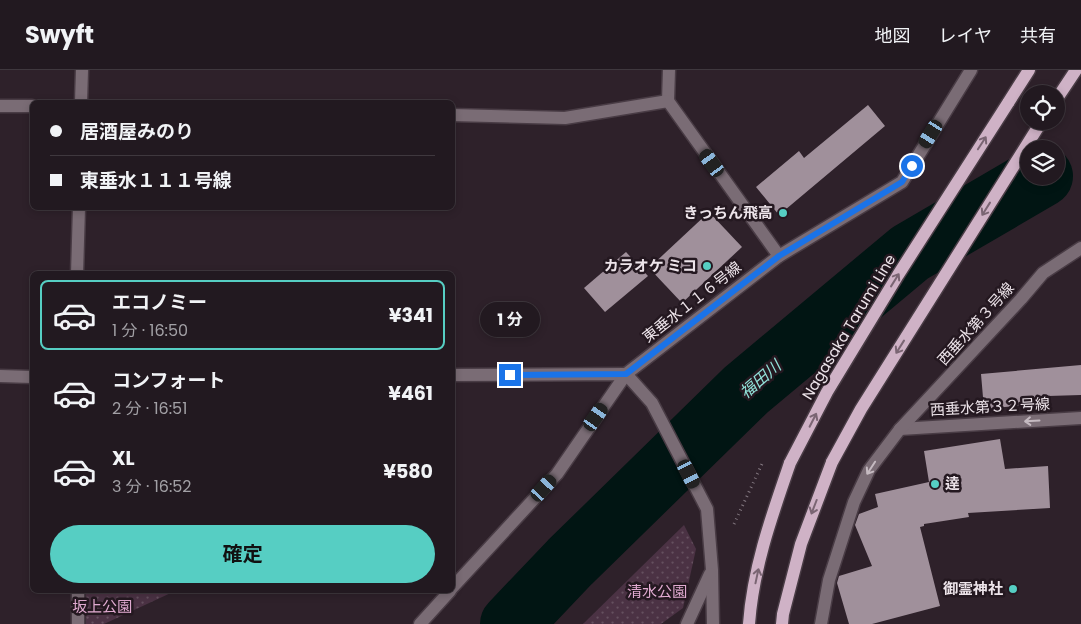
<!DOCTYPE html>
<html lang="ja">
<head>
<meta charset="utf-8">
<style>
  body { margin:0; font-family:Poppins,"Noto Sans JP",sans-serif; background:#2e262d; color:#f1f3f6; height:100vh; display:flex; flex-direction:column; font-size:19px; white-space:nowrap }
  * { box-sizing:border-box; margin:0 }
  p { font-size:16px; color:#a2a0a5 }
  .icon { flex:none; width:28px; height:28px; fill:none; stroke:currentColor; stroke-width:2; stroke-linecap:round; stroke-linejoin:round }
  .map { position:relative; flex:1; overflow:hidden }
  .details { position:absolute; left:30px; top:201px; width:425px; height:322px; display:flex; flex-direction:column; background:#221920; border-radius:8px; box-shadow:0 2px 8px #0003,0 0 0 1px #3f383e }
  .details>* { flex:none }
  .guide { position:absolute; left:30px; top:30px; width:425px; height:110px; border-radius:8px; box-shadow:0 2px 8px #0003,0 0 0 1px #3f383e; display:grid; align-content:center; height:110px; padding:0 20px; background:#221920 }
  .fabs { position:absolute; left:1020px; top:15px; display:grid; gap:10px }
  .fabs a { display:grid; place-items:center; width:45px; height:45px; border-radius:50%; background:#221920; box-shadow:0 2px 8px #0003,0 0 0 1px #3f383e; font-size:25px }
  .end { position:absolute; width:22px; height:22px; margin:-11px; border:6px solid #1a73e8; background:#fff; box-shadow:0 0 0 2px #fff }
  .from { border-radius:50% }
  .bubble { position:absolute; height:35px; border-radius:18px; background:#221920; box-shadow:0 2px 8px #0003,0 0 0 1px #3f383e; font-size:16px; font-weight:700; line-height:35px; text-align:center }
  .car { position:absolute; width:15px; height:30px; margin:-15px -8px; border-radius:6px; box-shadow:0 0 4px 1px #0007; background:linear-gradient(#222 24%,#8ab4d8 0 40%,#222 0 76%,#8ab4d8 0 86%,#222 0) }
  .guide b { display:flex; align-items:center; gap:18px; height:48px; font-size:19px }
  .guide b+b { border-top:1px solid #3f383e }
  .guide i { width:12px; height:12px; background:#f1f3f6 }
  ul { padding:9px 0 0; list-style:none }
  li { display:flex; align-items:center; gap:15px; height:70px; margin:0 10px 8px; padding:0 10px; border:2px solid transparent; border-radius:8px }
  li div { flex:1 }
  li b { display:block; font-size:19px }
  li em { font-style:normal; font-weight:700 }
  li.active { border-color:#56cec3 }
  li>.icon { width:45px; height:45px; stroke-width:1.5 }
  .action { display:flex; gap:10px; margin-top:auto; padding:10px 20px }
  .action a { flex:1; height:58px; border-radius:30px; background:#56cec3; color:#111; font-size:20px; font-weight:700; line-height:58px; text-align:center }
  header { display:flex; align-items:center; gap:30px; box-sizing:border-box; height:70px; padding:0 25px; background:#221920; border-bottom:1px solid #3f383e }
  header strong { font-size:24px }
  nav { display:flex; gap:28px; margin-inline-start:auto; font-size:18px }
  .map>svg:first-child { display:block }
</style>
</head>
<body>
<header>
<strong>Swyft</strong>
<nav><a>地図</a><a>レイヤ</a><a>共有</a></nav>
</header>
<div class="map">
<svg width="1081" height="554" viewBox="0 0 1081 554">
  <defs>
    <pattern id="park-dots" width="8" height="8" patternUnits="userSpaceOnUse" patternTransform="scale(1.25)"><rect width="8" height="8" fill="#4b3244"/><path d="M2 2h.1M6 6h.1" fill="none" stroke="#65505f" stroke-width="1.8" stroke-linecap="round"/></pattern>
  </defs>
  <rect width="100%" height="100%" fill="#2e212a"/>
  <g fill="url(#park-dots)">
    <polygon points="684,455 696,479 683,538 661,554 583,554"/>
    <polygon points="86,521 175,521 104,554 86,554"/>
  </g>
  <g fill="none" stroke-linecap="round" stroke-linejoin="round">
    <polyline stroke="#011513" stroke-width="62" points="511,554 570,492 746,320 910,183 1042,106"/>
  </g>
  <g fill="#a0909b">
    <polygon points="868,35 885,56 779,145 756,117 799,81 804,88"/>
    <polygon points="709,142 742,177 682,233 649,198"/>
    <polygon points="626,182 648,206 605,242 584,218"/>
    <polygon points="1081,295 1081,325 1048,326 1049,333 984,339 981,304"/>
    <polygon points="1000,369 1005,399 1048,396 1050,438 968,443 969,447 924,454 924,456 920,457 940,536 872,554 849,554 837,513 839,506 872,496 855,455 859,444 878,437 875,424 929,412 924,381"/>
  </g>
  <g fill="none" stroke-linecap="round" stroke-linejoin="round">
    <defs>
      <g id="minor">
        <polyline points="668,31 669,0"/>
        <polyline points="81,32 82,0"/>
        <polyline points="0,36 32,36"/>
        <polyline points="452,45 565,48 668,31 779,186"/>
        <polyline points="77,204 79,138"/>
        <polyline points="452,305 626,304 652,333 707,439 712,500 713,554"/>
        <polyline points="0,306 32,307"/>
        <polyline points="900,359 1081,348"/>
        <polyline points="452,518 557,404 626,304 779,186 902,112 971,0"/>
        <polyline points="78,521 78,554"/>
        <polyline points="420,554 450,521"/>
        <polyline points="687,554 710,504"/>
        <polyline points="821,554 829,510 854,432 869,400 900,359 1021,229 1043,203 1081,178"/>
      </g>
      <g id="major">
        <polyline points="1056,30 1076,0"/>
        <polyline points="1008,33 1029,0"/>
        <path d="M749,554C753,498 772,445 790,393"/>
        <polyline points="782,554 783,544 801,474 832,392"/>
      </g>
    </defs>
    <use href="#minor" stroke="#493c45" stroke-width="15"/>
    <use href="#major" stroke="#493c45" stroke-width="15"/>
    <polyline stroke="#837880" stroke-width="3" stroke-dasharray="1 4" stroke-linecap="butt" points="734,454 762,394"/>
    <use href="#minor" stroke="#7a6c75" stroke-width="12"/>
    <use href="#major" stroke="#cfb2c6" stroke-width="12"/>
    <defs>
      <g id="major-bridge">
        <polyline points="832,392 861,339 1040,54"/>
        <polyline points="790,393 827,322 898,205 1008,33"/>
      </g>
    </defs>
    <use href="#major-bridge" stroke="#493c45" stroke-width="15" stroke-linecap="butt"/>
    <use href="#major-bridge" stroke="#cfb2c6" stroke-width="12"/>
  </g>
  <defs><path id="oneway-shaft" d="M-6 0H5M1.5-3L5.5 0L1.5 3" fill="none" stroke-width="1.6" stroke-linecap="round" stroke-linejoin="round" transform="scale(1.25)"/></defs>
  <g stroke="#7a6573">
    <use href="#oneway-shaft" transform="translate(982 73) rotate(-57)"/>
    <use href="#oneway-shaft" transform="translate(986 139) rotate(122)"/>
    <use href="#oneway-shaft" transform="translate(895 210) rotate(-58)"/>
    <use href="#oneway-shaft" transform="translate(900 277) rotate(122)"/>
    <use href="#oneway-shaft" transform="translate(813 350) rotate(-63)"/>
    <use href="#oneway-shaft" transform="translate(814 437) rotate(111)"/>
    <use href="#oneway-shaft" transform="translate(757 506) rotate(-78)"/>
  </g>
  <g stroke="#c5bac1">
    <use href="#oneway-shaft" transform="translate(1032 351) rotate(177)"/>
    <use href="#oneway-shaft" transform="translate(871 398) rotate(123)"/>
  </g>
  <g fill="none" stroke-linecap="round" stroke-linejoin="round">
    <polyline stroke="#1a73e8" stroke-width="6" points="510,305 626,304 779,186 902,112 912,96"/>
  </g>
  <g fill="#56cec3" stroke="#241820" stroke-width="2">
    <circle cx="783" cy="143" r="5"/>
    <circle cx="707" cy="196" r="5"/>
    <circle cx="935" cy="414" r="5"/>
    <circle cx="1013" cy="519" r="5"/>
  </g>
  <g text-anchor="middle" stroke-width="5" stroke-linejoin="round" paint-order="stroke">
    <g font-size="15" font-weight="bold" fill="#ede4ea" stroke="#241820" text-anchor="end">
      <text x="773" y="148">きっちん飛高</text>
      <text x="697" y="201">カラオケ ミコ</text>
      <text x="945" y="419" text-anchor="start">逹</text>
      <text x="1003" y="524">御霊神社</text>
    </g>
    <g font-size="15" fill="#ede4ea" stroke="#241820">
      <text transform="translate(692 232) rotate(-38)" y="5">東垂水１１６号線</text>
      <text transform="translate(976 254) rotate(-48)" y="5">西垂水第３号線</text>
      <text transform="translate(849 257) rotate(-59)" y="5">Nagasaka Tarumi Line</text>
      <text transform="translate(990 337) rotate(-3)" y="5">西垂水第３２号線</text>
    </g>
    <g font-size="15" fill="#e0aad0" stroke="#241820">
      <text x="657" y="527">清水公園</text>
      <text x="102" y="542">坂上公園</text>
    </g>
    <g font-size="16" font-style="italic" fill="#92e3da" stroke="#241820">
      <text transform="translate(760 309) rotate(-41)" y="6">福田川</text>
    </g>
  </g>
</svg>
<div class="fabs">
<a><svg class="icon" aria-label="locate" viewBox="0 0 24 24"><circle cx="12" cy="12" r="6"/><path d="M12 2v4M12 18v4M2 12h4M18 12h4"/></svg></a>
<a><svg class="icon" aria-label="layers" viewBox="0 0 24 24"><path d="M12 4l9 5-9 5-9-5zM3 14l9 5 9-5"/></svg></a>
</div>
<i class="end from" style="left:912px;top:96px"></i>
<i class="end" style="left:510px;top:305px"></i>
<div class="bubble" style="left:480px;top:232px;width:60px">1 分</div>
<i class="car" style="left:931px;top:64px;rotate:212deg"></i>
<i class="car" style="left:712px;top:93px;rotate:324deg"></i>
<i class="car" style="left:596px;top:347px;rotate:35deg"></i>
<i class="car" style="left:689px;top:404px;rotate:153deg"></i>
<i class="car" style="left:544px;top:418px;rotate:42deg"></i>
<div class="guide">
<b><i class="from"></i>居酒屋みのり</b>
<b><i></i>東垂水１１１号線</b>
</div>
<section class="details">
<ul>
<li class="active"><svg class="icon" aria-label="car" viewBox="0 0 24 24"><path d="M5 17H2v-5l4-1 3-4h7l3 4 3 1v5h-3M9 17h6M6 11h13"/><circle cx="7" cy="17" r="2"/><circle cx="17" cy="17" r="2"/></svg><div><b>エコノミー</b><p>1 分 · 16:50</p></div><em>¥341</em></li>
<li><svg class="icon" aria-label="car" viewBox="0 0 24 24"><path d="M5 17H2v-5l4-1 3-4h7l3 4 3 1v5h-3M9 17h6M6 11h13"/><circle cx="7" cy="17" r="2"/><circle cx="17" cy="17" r="2"/></svg><div><b>コンフォート</b><p>2 分 · 16:51</p></div><em>¥461</em></li>
<li><svg class="icon" aria-label="car" viewBox="0 0 24 24"><path d="M5 17H2v-5l4-1 3-4h7l3 4 3 1v5h-3M9 17h6M6 11h13"/><circle cx="7" cy="17" r="2"/><circle cx="17" cy="17" r="2"/></svg><div><b>XL</b><p>3 分 · 16:52</p></div><em>¥580</em></li>
</ul>
<div class="action"><a>確定</a></div>
</section>
</div>
</body>
</html>
